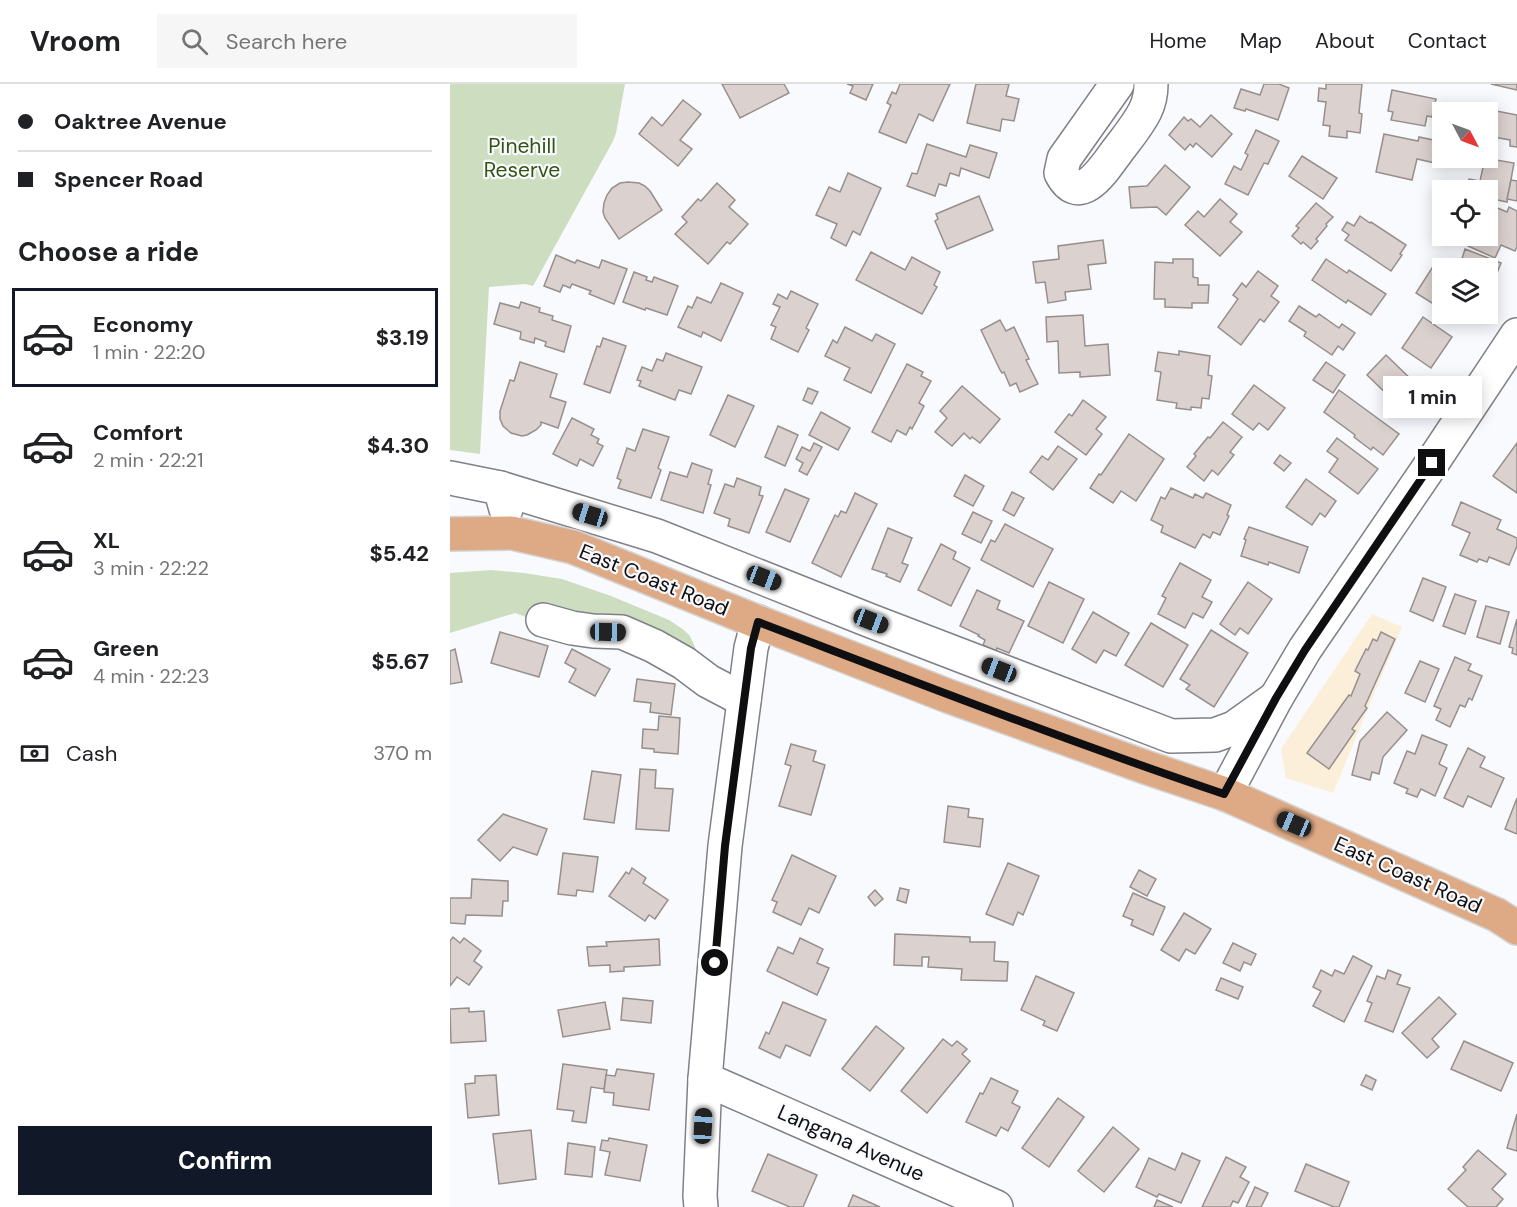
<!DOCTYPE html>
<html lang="en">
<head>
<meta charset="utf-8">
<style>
  body { margin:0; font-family:"DM Sans",sans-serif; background:#f6f6f6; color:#202124; height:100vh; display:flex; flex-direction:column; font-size:22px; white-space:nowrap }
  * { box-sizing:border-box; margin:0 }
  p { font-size:20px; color:#757577 }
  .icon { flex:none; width:33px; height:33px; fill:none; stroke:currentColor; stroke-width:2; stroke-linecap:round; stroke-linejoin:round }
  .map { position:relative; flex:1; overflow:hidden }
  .drawer { display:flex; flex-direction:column; background:#fff; width:450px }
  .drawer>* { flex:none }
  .hud { display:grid; align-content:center; height:132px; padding:0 18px; background:#fff }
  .needle { width:39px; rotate:131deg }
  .tools { position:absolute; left:982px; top:18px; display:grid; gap:12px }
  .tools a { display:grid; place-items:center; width:66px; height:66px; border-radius:0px; background:#fff; box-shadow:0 3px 15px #0003; font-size:30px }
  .end { position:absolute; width:27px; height:27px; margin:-14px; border:8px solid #0f0f12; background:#fff; box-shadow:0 0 0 3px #fff }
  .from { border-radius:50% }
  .bubble { position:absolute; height:42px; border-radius:0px; background:#fff; box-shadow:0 3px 15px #0003; font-size:20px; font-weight:700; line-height:42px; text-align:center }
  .car { position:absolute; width:18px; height:36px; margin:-18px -9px; border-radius:8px; box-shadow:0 0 4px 2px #0007; background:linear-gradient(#222 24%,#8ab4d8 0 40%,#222 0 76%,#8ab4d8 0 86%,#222 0) }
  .hud b { display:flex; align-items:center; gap:21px; height:57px; font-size:22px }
  .hud b+b { border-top:2px solid #e0e0e0 }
  .hud i { width:15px; height:15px; background:#202124 }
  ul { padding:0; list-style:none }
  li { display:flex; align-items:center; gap:18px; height:99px; margin:0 12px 9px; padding:0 6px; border:3px solid transparent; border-radius:0px }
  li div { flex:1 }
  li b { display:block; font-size:22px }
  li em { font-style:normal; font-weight:700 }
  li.selected { border-color:#111827 }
  li>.icon { width:54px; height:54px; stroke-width:1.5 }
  h2 { padding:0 18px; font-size:27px; line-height:72px }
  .pay { display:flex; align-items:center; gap:15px; height:66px; padding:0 18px; font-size:22px }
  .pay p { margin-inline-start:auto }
  .action { display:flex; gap:12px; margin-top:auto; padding:12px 18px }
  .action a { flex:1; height:69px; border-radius:0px; background:#111827; color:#fff; font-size:24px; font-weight:700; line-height:69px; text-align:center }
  header { display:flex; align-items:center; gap:36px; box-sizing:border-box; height:84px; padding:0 30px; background:#fff; border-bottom:2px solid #e0e0e0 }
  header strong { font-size:28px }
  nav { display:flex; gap:33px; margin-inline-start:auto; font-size:21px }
  .search { width:420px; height:54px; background:#f6f6f6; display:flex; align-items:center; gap:15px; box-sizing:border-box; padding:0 21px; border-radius:0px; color:#757577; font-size:22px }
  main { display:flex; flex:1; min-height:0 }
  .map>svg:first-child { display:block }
</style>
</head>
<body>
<header>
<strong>Vroom</strong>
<div class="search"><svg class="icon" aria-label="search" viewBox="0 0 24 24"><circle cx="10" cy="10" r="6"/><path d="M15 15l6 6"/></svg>Search here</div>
<nav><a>Home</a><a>Map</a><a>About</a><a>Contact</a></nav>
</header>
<main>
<section class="drawer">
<div class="hud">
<b><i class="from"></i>Oaktree Avenue</b>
<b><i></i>Spencer Road</b>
</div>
<h2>Choose a ride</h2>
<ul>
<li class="selected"><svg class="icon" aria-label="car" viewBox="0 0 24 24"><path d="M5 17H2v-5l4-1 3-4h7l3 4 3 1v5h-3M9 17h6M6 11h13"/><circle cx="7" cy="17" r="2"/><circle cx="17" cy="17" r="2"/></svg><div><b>Economy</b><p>1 min · 22:20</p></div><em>$3.19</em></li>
<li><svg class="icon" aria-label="car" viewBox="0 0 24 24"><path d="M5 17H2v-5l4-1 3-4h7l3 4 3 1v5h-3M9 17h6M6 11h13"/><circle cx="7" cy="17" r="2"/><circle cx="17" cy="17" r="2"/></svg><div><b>Comfort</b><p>2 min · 22:21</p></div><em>$4.30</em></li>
<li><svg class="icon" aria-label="car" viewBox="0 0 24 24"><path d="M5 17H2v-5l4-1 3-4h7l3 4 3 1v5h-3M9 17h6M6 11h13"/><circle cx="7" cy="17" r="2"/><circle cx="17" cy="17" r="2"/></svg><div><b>XL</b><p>3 min · 22:22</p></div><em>$5.42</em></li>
<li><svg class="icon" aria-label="car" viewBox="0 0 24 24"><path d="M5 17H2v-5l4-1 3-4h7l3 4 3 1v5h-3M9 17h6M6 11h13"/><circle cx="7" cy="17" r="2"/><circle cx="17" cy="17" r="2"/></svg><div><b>Green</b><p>4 min · 22:23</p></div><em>$5.67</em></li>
</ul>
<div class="pay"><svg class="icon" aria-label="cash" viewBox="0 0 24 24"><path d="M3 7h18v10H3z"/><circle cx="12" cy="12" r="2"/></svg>Cash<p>370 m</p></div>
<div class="action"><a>Confirm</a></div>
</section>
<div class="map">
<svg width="1067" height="1123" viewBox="0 0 1067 1123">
  <rect width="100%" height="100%" fill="#f9fafe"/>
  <polygon fill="#fbefda" points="922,530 952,543 883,709 836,694 831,665"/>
  <g fill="#ccdebf">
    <polygon points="0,0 175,0 166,49 163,57 83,202 75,200 39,203 30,370 0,366"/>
    <polygon points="41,486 74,489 112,495 161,512 219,536 234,546 240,552 250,574 87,537 65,529 0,549 0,489"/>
  </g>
  <g fill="#dbd2cf" stroke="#978f8c" stroke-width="1.5">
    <polygon points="272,0 334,0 339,9 290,34"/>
    <polygon points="397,0 423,0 416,16 400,9 403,2"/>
    <polygon points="450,0 500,0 483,37 469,30 456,59 429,48 441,21 437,19 442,8 446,10"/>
    <polygon points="526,0 559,0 556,12 569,15 564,37 552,35 550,47 517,39"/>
    <polygon points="814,0 829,0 839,4 828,36 796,25 795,27 784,24 791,5 810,11"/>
    <polygon points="876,0 912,0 909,29 912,30 910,49 897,47 897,54 879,52 880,42 873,41 876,18 868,17 869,4 876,5"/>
    <polygon points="1041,0 1067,0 1067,6"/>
    <polygon points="942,6 986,15 982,33 977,32 975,42 941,36 943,28 938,27"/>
    <polygon points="233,16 251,30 230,56 242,65 228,82 189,50 202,33 212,42"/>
    <polygon points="1026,23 1067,31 1067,63 1060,62 1060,56 1038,52 1038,28 1025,28"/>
    <polygon points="761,31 782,50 762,73 746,59 743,63 740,60 735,66 719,51 734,33 738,37 741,35 750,43"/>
    <polygon points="806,46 829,57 818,80 814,79 798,111 775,100 784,82 791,86 798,71 795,69"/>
    <polygon points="934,50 968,57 969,53 993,58 990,80 967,75 962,96 926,88"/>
    <polygon points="477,60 516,73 520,61 547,69 539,94 511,84 509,92 500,89 496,102 489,100 485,112 457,102 462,89 467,90"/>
    <polygon points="852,72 887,94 873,115 839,92"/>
    <polygon points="1035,74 1064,79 1057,118 1038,114 1038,106 1017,105 1019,95 1030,97"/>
    <polygon points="715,81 740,103 716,131 707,123 681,124 679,103 697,102"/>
    <polygon points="398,89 431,104 410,151 403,147 396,162 381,154 387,140 366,131 379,103 390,108"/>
    <polygon points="1061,96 1067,97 1067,117 1057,115"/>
    <polygon points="178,98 189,99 195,102 200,107 212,126 169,155 155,134 153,128 154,119 157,111 162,104 170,99"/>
    <polygon points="267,99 285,116 279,123 298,140 280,160 277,158 258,180 225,150 237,138 232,133 248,115 251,117"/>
    <polygon points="529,112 543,146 497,165 485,137 488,135 486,130"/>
    <polygon points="770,115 787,130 780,138 792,148 770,172 735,141 748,127 754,133"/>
    <polygon points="866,119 883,133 876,140 877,142 866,155 868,157 861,165 853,158 851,160 842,152 849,144 846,142"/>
    <polygon points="1038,120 1057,128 1059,123 1067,127 1067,163 1065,167 1051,161 1045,174 1018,162 1022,152 1038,152"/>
    <polygon points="910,132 920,139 921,138 956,161 950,170 952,171 941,187 895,156 899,151 892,146 897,138 904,142"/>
    <polygon points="653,156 656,179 638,181 641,205 615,208 616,216 598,219 595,198 586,199 583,178 609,175 608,162"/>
    <polygon points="1015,165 1051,179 1045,194 1038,191 1038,184 1020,184 1017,183 1018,180 1011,178"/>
    <polygon points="421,168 455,186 462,173 490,188 484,201 487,203 472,230 406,196"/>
    <polygon points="106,171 125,179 127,176 149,184 152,176 177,185 164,220 139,210 141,207 122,200 120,204 113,201 110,208 94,202"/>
    <polygon points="723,175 743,175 743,193 748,194 748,201 759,201 758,219 742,219 742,224 715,223 715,215 704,215 705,178 723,179"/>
    <polygon points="876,175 897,189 899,186 936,210 921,231 898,216 896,219 862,196"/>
    <polygon points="982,184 993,191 993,226 966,209"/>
    <polygon points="808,187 828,202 821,212 829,218 814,238 810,235 791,261 768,243 788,215 783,211 792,199 796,203"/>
    <polygon points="184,188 197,193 196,196 202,198 204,193 228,202 217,231 196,224 195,226 173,218"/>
    <polygon points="271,199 293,209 271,257 253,248 251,253 228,243 238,222 242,224 247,213 261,219"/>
    <polygon points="341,207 368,220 356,244 359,246 348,268 321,255 326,243 321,241 330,223 323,220 328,210 337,215"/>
    <polygon points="71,218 90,224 89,228 103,232 102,236 121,242 114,268 95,262 96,258 85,254 84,259 70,255 71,248 44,240 50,219 69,224"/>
    <polygon points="849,222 866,233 869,230 889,244 892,240 905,249 893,266 888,262 882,271 854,252 856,248 839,237"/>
    <polygon points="633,231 635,262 658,260 660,291 630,293 630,288 609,289 608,257 597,258 596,233"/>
    <polygon points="973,233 1002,253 981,284 952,264"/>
    <polygon points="550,236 556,247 564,243 579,275 576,276 588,300 570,308 566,299 560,302 554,288 552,289 550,286 531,246"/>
    <polygon points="395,243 422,257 426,250 445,260 421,309 394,296 400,284 375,272 383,256 387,259"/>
    <polygon points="153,254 176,262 160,309 134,300 147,262 150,263"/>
    <polygon points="729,267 760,272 758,291 762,292 759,315 752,314 751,324 741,323 741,326 726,324 727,319 707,316 711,288 705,287 708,268 729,271"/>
    <polygon points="216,269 252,283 241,310 229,306 225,316 189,302 191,297 187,296 192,283 202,287 207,275 213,277"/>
    <polygon points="936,271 968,302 949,322 917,291"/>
    <polygon points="70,278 107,290 100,313 116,318 108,344 91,338 91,341 86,346 77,351 72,352 61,349 53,342 50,335 50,327 60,296 64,297"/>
    <polygon points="876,278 895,291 883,309 863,296"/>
    <polygon points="457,280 473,288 471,292 481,297 469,319 474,322 462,345 460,343 456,351 447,346 441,358 422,348"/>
    <polygon points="804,301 835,324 818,346 809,339 803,346 782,330"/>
    <polygon points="512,302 550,335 530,359 522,353 520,355 514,349 502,362 485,348 497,334 490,327"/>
    <polygon points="358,304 368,308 362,320 353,316"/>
    <polygon points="889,306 949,350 933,371 923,363 921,366 904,353 905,351 874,328"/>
    <polygon points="278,311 304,322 285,363 260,351"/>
    <polygon points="633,316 656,333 646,345 652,350 636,371 605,348 619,330 622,332"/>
    <polygon points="371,328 400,344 388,366 359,351"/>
    <polygon points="122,334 144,345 141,351 149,355 147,359 153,362 143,382 130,375 127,382 103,370"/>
    <polygon points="773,338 792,353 780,368 784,371 768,391 762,386 754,397 737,383 746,372 744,370 758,353 760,354"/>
    <polygon points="328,342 348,351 335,382 315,373"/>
    <polygon points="193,345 219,353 208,384 211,386 201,414 168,404 171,396 167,394 177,364 185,367"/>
    <polygon points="679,350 714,375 686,417 671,407 663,419 640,404 649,390 651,391"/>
    <polygon points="887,354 928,385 908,410 879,388 888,375 877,367"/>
    <polygon points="364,359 372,363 357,391 349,387 353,379 346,375 352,363 360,367"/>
    <polygon points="1067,359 1067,409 1043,392"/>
    <polygon points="608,362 627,375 603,406 580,388 592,372 598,376"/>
    <polygon points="830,371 841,379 834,387 824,379"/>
    <polygon points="242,379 262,386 258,400 261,401 253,429 211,416 220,388 237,393"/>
    <polygon points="515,391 534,402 523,422 504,412"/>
    <polygon points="287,394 311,403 309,411 313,412 299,449 278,442 280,435 264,429 275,400 284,403"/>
    <polygon points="856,395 886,417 875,433 870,429 862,441 836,423"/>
    <polygon points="721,404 743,414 745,410 753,414 756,409 781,421 777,431 779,432 770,451 763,448 760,454 753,450 745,464 711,448 713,442 701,436 711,413 715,415"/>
    <polygon points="335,405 359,415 340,458 316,448"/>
    <polygon points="562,408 574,414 564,432 553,426"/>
    <polygon points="405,409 427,420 391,493 362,479 385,431 388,433 391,427 396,429"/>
    <polygon points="1011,418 1051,436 1047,445 1067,454 1067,462 1059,481 1039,473 1037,478 1029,475 1027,478 1010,471 1020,449 1002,441"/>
    <polygon points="523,428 542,437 531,459 512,450"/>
    <polygon points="555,440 603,465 583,503 531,476 541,456 545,458"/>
    <polygon points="799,443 858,463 849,489 819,478 818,481 791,472 796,456 794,455"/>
    <polygon points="438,444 462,454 452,479 458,481 450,498 436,492 437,490 422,485"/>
    <polygon points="491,460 506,468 503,475 520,484 501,522 468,506"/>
    <polygon points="730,479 761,496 752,513 762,518 753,534 743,529 735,544 708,530 716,514 712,512"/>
    <polygon points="973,494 996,503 983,537 960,527"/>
    <polygon points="599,498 634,515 613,559 578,542"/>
    <polygon points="798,498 822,515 798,550 790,544 785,551 770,540"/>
    <polygon points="527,506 550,517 547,525 574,537 559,569 547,564 546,567 533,561 535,556 528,552 529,551 510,542"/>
    <polygon points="1005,510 1026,517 1015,550 993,542"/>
    <polygon points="1036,522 1059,528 1050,560 1027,553"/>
    <polygon points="643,528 679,549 666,572 654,566 646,579 622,565"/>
    <polygon points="1067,535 1067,571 1062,569 1063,564 1059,563"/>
    <polygon points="701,539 738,561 713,603 675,581"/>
    <polygon points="761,546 798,569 764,623 736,605 740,601 730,595"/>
    <polygon points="50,548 98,562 89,593 41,579"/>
    <polygon points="931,548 945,555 915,622 917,624 902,645 905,647 879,685 857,669 899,611 901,612 910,590 905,587 916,565 918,566 923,555 927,557"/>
    <polygon points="5,565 12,598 0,600 0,567"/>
    <polygon points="122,565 160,585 145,612 119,598 126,585 115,579"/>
    <polygon points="1005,573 1021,580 1018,586 1032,592 1022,616 1019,614 1015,623 1010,621 1000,643 986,636 991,625 984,622"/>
    <polygon points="970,577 989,585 975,618 955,609"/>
    <polygon points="187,595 225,600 221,631 200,628 201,619 184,617"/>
    <polygon points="937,628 957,646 933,673 929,690 922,688 920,696 902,691 910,657"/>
    <polygon points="209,632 230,634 228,670 204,668 204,665 192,664 193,645 208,646"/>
    <polygon points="972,651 997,661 989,680 997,684 985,712 971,705 967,713 956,709 958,705 944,699 957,667 965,670"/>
    <polygon points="341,660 366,667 363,677 375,681 361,731 329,722 341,682 335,680"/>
    <polygon points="1018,664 1035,673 1030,683 1054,694 1041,723 1018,712 1013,723 994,714"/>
    <polygon points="190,685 206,686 205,704 223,705 219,747 186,745"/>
    <polygon points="142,687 171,691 164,739 134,735"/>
    <polygon points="1067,714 1067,750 1055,745"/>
    <polygon points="498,722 519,725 518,733 533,735 530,763 494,758"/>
    <polygon points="53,730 97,745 87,771 63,763 50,777 28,756"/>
    <polygon points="113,769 148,773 143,808 127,806 126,812 108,810"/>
    <polygon points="342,771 386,792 369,829 359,824 351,841 323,828 327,818 322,816"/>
    <polygon points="558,779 589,792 573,831 568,828 563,841 536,830"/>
    <polygon points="182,784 196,794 193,799 218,816 205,835 199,831 195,837 159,812 176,788 179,790"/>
    <polygon points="689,786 706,795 697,812 680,803"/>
    <polygon points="22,795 58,797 58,817 53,817 52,832 16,831 15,840 0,839 0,814 21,814"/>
    <polygon points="450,804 459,806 456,819 447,816"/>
    <polygon points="425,806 433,815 425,822 418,813"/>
    <polygon points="683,809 715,823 703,851 681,841 683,836 673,832"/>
    <polygon points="734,829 761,845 745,870 736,865 729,877 711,866"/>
    <polygon points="445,850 520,853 520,858 545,858 544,877 558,878 557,897 511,896 512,885 478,883 479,873 472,873 472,882 444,881"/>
    <polygon points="3,853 10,859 14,854 31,867 24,877 32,883 19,901 7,893 0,902 0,857"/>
    <polygon points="350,854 373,865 367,879 379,884 367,911 317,887 328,863 343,870"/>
    <polygon points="209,855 210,881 174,883 174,887 160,888 160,881 139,882 137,863 157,862 156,858"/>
    <polygon points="783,859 806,870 801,881 794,878 790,887 773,879"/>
    <polygon points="903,872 922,882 894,938 863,922 871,907 863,903 871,886 882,892 885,886 894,890"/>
    <polygon points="938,886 951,891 947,900 960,904 943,948 915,937 922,919 917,917 927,892 935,895"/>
    <polygon points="586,892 624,909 607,947 593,941 595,937 571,926"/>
    <polygon points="771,894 793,903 788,915 766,906"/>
    <polygon points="989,913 1006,930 982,955 989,963 977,974 952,949"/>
    <polygon points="173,914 203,917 201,939 171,936"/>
    <polygon points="155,918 160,945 113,953 108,926"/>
    <polygon points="333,918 376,936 360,972 336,961 330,974 309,964 316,948 319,950"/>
    <polygon points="19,924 19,928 34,927 36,957 1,959 0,925"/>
    <polygon points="426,942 454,964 420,1007 392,985"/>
    <polygon points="493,955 502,962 507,957 517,965 512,970 520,977 477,1029 451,1007"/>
    <polygon points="1014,957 1063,979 1051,1007 1001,985"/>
    <polygon points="113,980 157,986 154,1005 141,1003 136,1039 122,1037 124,1027 107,1025"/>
    <polygon points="167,985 204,990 199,1026 163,1021 164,1009 154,1008 156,991 165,992"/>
    <polygon points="46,991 49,1031 18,1034 15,1000 25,999 25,992"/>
    <polygon points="916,991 926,996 922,1006 911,1001"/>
    <polygon points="541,994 568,1007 562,1019 570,1023 558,1047 551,1043 546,1052 516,1038 530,1009 533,1010"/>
    <polygon points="608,1014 634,1033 599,1083 572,1064"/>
    <polygon points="1067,1030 1067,1067 1057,1064"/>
    <polygon points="663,1043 689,1065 654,1108 628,1087"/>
    <polygon points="81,1046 86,1095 49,1100 43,1050"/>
    <polygon points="159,1054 197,1061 190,1097 155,1091 160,1068 150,1066 152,1056 158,1057"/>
    <polygon points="118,1059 145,1063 142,1093 115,1090"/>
    <polygon points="1028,1066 1056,1090 1042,1105 1053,1115 1046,1123 1018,1123 998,1105 1016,1086 1013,1083"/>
    <polygon points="732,1069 750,1077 731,1119 709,1110 707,1113 686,1103 699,1074 725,1086"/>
    <polygon points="318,1070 367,1091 353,1123 340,1123 302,1107"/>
    <polygon points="776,1073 796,1083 790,1093 799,1098 788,1119 783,1117 780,1123 752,1123"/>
    <polygon points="856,1080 899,1098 889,1123 884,1123 845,1107"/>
    <polygon points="805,1103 818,1109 811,1123 796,1123"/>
    <polygon points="403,1111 430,1123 398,1123"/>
    <polygon points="707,1116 723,1123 704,1123"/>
  </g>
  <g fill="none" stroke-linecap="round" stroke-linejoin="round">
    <defs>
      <g id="minor">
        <path d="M667,0L614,75L611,89C630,126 655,83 668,66C677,54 688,41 695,27C699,19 701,9 701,0"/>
        <polyline points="0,394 50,404 56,425"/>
        <polyline points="50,404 207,452 421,537 721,652 765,651 784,644 826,614"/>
        <polyline points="93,536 122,544 143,547 172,548 204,562 234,579 258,597 294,616"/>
        <polyline points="775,710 826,614 855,565 982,379 1067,251"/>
        <polyline points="255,995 546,1123"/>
        <polyline points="251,1123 250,1112 255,995 275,762 301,564 308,538"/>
      </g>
      <polyline id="major" points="0,450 62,449 123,463 308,538 498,612 695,683 775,710 1047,831 1067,844"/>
    </defs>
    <use href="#minor" stroke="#808188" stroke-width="36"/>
    <use href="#major" stroke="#d4d4d4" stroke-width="36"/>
    <use href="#minor" stroke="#fff" stroke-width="33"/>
    <use href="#major" stroke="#deaa85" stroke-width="33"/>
  </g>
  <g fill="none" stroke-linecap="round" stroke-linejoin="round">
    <path stroke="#0f0f12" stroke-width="8" d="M265,879L275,762L301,564L308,538C463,597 617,657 774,710L826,614L855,566L982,379"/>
  </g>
  <g text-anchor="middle" stroke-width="4.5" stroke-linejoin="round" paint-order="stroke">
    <g font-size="21" fill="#335310" stroke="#f9fafe">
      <text x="72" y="69">Pinehill<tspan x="72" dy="24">Reserve</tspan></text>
    </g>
    <g font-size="21" fill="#0f0f12" stroke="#f9fafe">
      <text transform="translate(204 496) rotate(22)" y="7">East Coast Road</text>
      <text transform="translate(958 791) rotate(24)" y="7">East Coast Road</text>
      <text transform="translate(401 1059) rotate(24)" y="7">Langana Avenue</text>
    </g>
  </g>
</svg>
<div class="tools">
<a><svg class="needle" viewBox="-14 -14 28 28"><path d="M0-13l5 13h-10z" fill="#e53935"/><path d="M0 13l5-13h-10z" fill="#757577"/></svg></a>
<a><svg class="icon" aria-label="locate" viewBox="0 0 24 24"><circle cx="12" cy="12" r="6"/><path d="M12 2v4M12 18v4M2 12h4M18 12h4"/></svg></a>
<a><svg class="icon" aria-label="layers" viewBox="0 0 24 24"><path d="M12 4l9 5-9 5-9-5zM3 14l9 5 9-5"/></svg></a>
</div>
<i class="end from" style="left:265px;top:879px"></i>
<i class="end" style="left:982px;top:379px"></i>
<div class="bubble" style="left:933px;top:292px;width:99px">1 min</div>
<i class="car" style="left:140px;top:431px;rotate:287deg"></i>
<i class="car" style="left:314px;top:494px;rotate:111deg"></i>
<i class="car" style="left:421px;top:537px;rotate:111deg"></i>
<i class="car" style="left:158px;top:548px;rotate:91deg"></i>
<i class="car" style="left:549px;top:586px;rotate:291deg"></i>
<i class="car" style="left:844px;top:740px;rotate:293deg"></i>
<i class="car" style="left:253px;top:1042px;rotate:3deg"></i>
</div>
</main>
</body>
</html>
